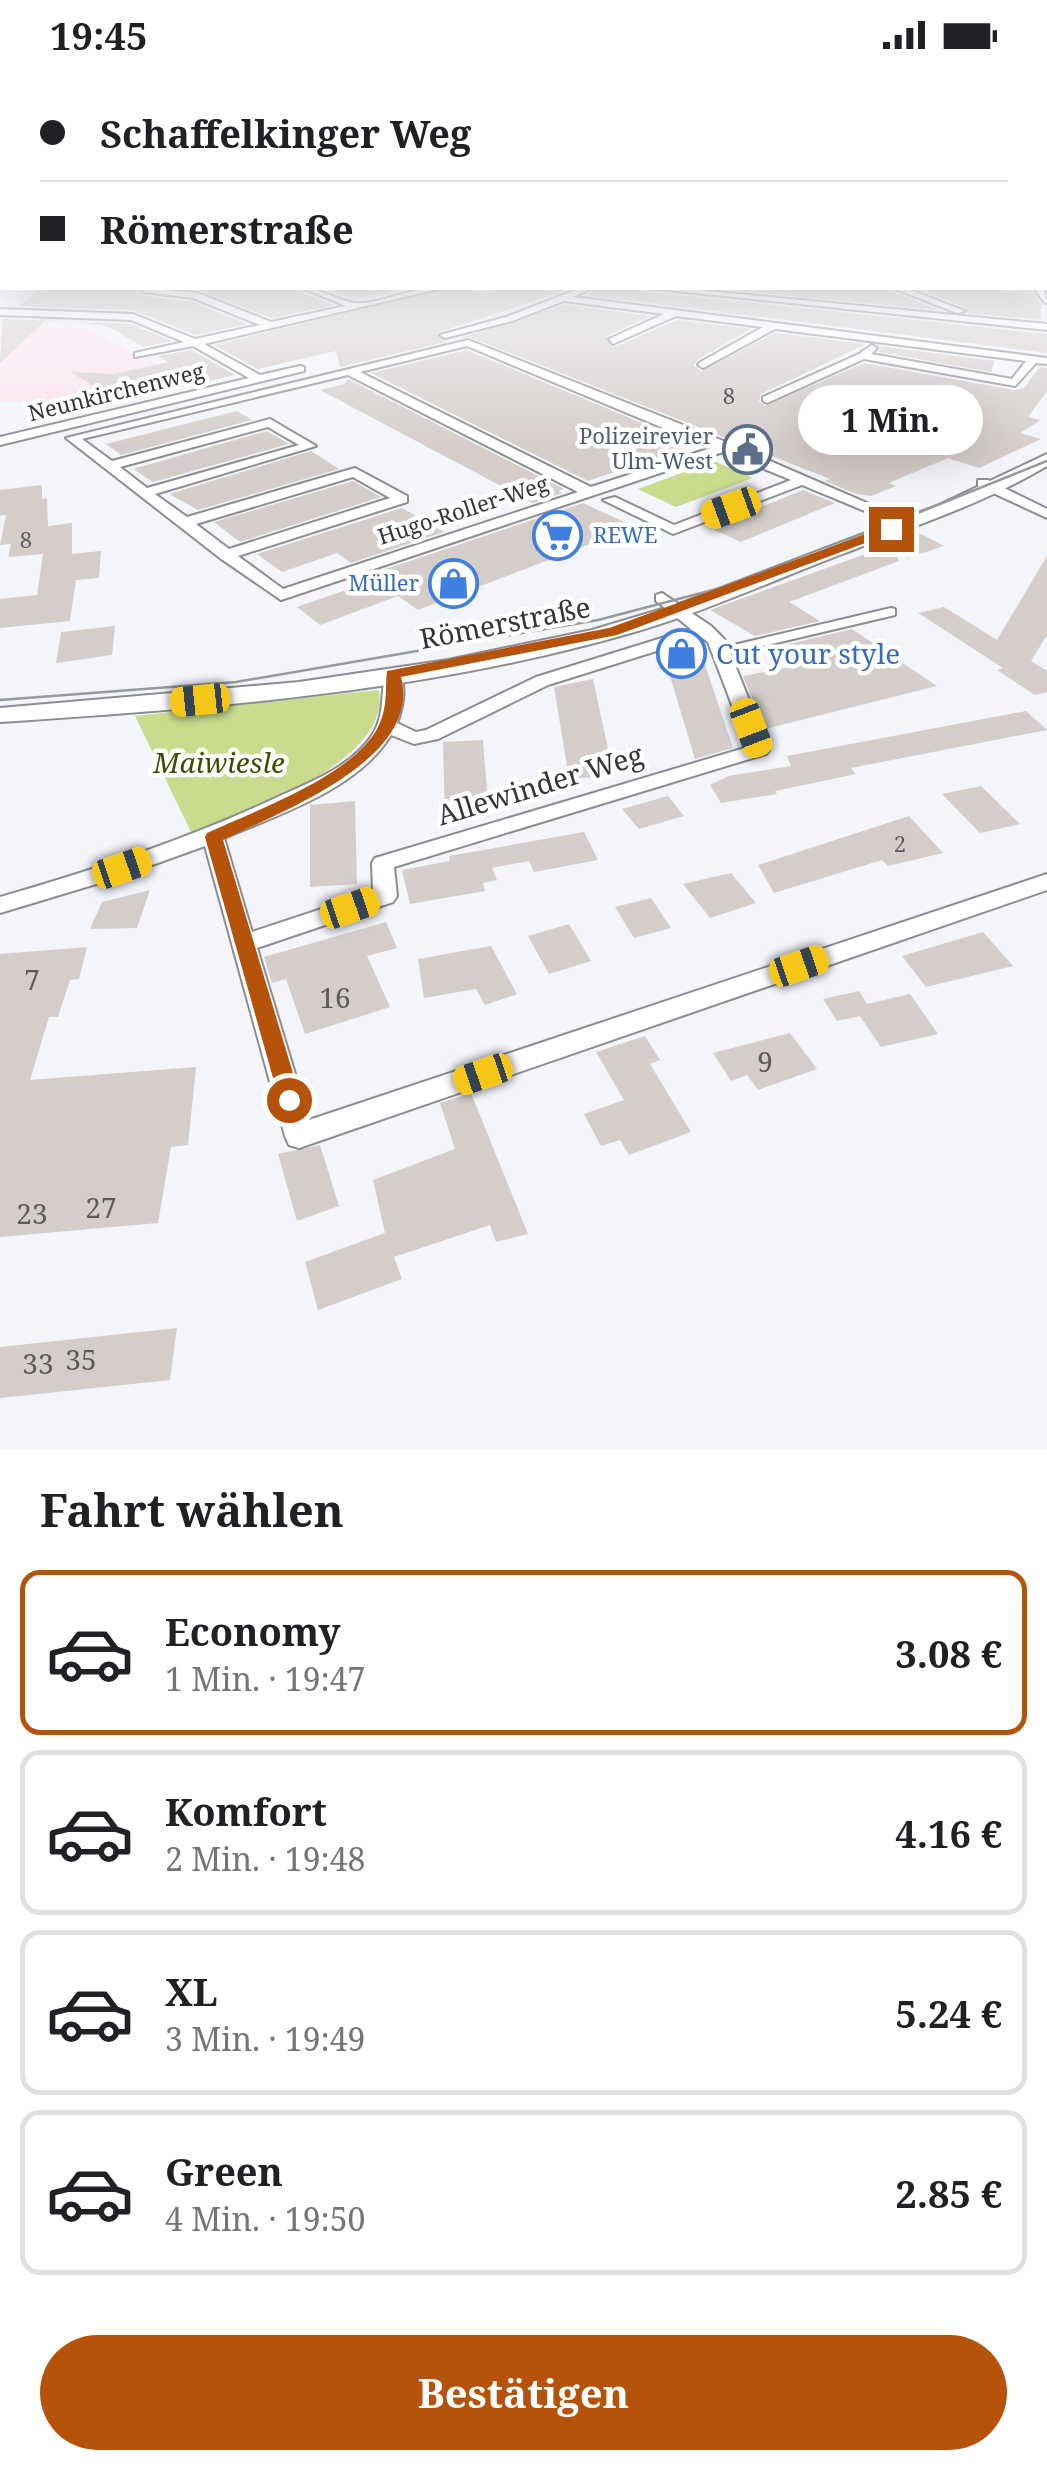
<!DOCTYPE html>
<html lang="de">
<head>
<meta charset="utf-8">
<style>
  body { margin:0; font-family:"Noto Serif",serif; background:#f6f6f6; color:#202124; height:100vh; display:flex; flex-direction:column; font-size:38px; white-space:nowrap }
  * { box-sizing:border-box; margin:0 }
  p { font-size:32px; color:#757577 }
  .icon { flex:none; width:55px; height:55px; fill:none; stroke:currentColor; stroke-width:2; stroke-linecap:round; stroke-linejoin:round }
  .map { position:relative; height:1380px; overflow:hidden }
  .side { display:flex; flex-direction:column; background:#fff; flex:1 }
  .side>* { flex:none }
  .banner { position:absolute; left:0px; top:0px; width:1048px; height:220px; box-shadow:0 10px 40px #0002; display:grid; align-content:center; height:220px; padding:0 40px; background:#fff }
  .end { position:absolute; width:45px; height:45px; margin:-22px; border:12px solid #b45309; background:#fff; box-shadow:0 0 0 5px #fff }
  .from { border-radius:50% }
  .bubble { position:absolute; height:70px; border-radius:35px; background:#fff; box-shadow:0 10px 40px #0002; font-size:32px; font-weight:700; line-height:70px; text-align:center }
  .car { position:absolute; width:30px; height:60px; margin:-30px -15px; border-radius:12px; box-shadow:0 0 8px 2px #0007; background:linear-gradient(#f5c518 24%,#345 0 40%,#f5c518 0 76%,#345 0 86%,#f5c518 0) }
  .banner b { display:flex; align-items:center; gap:35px; height:95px; font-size:38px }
  .banner b+b { border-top:2px solid #e0e0e0 }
  .banner i { width:25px; height:25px; background:#202124 }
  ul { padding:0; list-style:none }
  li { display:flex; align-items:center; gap:30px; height:165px; margin:0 20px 15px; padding:0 20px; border:5px solid #e0e0e0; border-radius:20px }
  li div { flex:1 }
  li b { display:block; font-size:38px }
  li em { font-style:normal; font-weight:700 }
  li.active { border-color:#b45309 }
  li>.icon { width:90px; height:90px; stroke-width:1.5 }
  h2 { padding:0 40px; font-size:45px; line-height:120px }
  .primary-button { display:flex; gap:20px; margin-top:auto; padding:20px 40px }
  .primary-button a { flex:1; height:115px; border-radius:60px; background:#b45309; color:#fff; font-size:40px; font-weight:700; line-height:115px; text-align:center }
  .status { display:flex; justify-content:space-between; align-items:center; height:70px; padding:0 50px; background:#fff; direction:ltr }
  .status svg { height:28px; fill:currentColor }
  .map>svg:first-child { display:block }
</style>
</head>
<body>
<div class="status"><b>19:45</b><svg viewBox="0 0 49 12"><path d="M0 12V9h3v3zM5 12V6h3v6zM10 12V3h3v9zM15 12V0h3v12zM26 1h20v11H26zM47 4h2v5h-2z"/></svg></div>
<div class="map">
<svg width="1047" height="1380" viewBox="0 0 1047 1380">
  <rect width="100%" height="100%" fill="#f3f5fb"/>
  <polygon fill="#fce3ee" points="0,255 93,260 193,314 91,339 60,330 0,332"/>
  <g fill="#cbdb8e">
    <polygon points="714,391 753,408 676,437 638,419"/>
    <path d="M379,620C392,693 245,741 192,764L135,646Z"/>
  </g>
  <g fill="#d4cdca">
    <polygon points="42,218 136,218 144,226 192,232 247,254 195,265 133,240 19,236"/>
    <polygon points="178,218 289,218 333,235 271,248 199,220"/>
    <polygon points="320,218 413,218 355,229"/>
    <polygon points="449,218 489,222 489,218 572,218 437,263 446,272 340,297 336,281 258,299 214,275"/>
    <polygon points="596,218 644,218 648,222 1047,264 1047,283 587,225"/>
    <polygon points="710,218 884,218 938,240"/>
    <polygon points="916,218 1031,219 1041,234 1041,250 968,243 966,238"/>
    <polygon points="564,235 650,246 607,266 612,278 677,250 751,259 697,290 694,296 701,301 776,263 866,274 761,324 759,331 765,336 864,293 1014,320 1024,318 1040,297 1047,298 1047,321 1028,347 1041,350 1020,363 1041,369 979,398 948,388 889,413 896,416 871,426 856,424 825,411 830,409 469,267 457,269"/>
    <polygon points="3,249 59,251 44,252 0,293"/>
    <polygon points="75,252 130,254 172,271 143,277 108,256"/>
    <polygon points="880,276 995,291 991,302 879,282"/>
    <polygon points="192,280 235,305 119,332 71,302 114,304 168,292 158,286"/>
    <polygon points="467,280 695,375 588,411 371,303"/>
    <polygon points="348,309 564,419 558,421 562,423 533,433 320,320 344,314"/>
    <polygon points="237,341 252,350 121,385 106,374"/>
    <polygon points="267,361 289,374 153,412 133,399"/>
    <polygon points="311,381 339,399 198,440 169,424"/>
    <polygon points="353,411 381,427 240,472 214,452"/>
    <polygon points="42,415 42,429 47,428 48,456 72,453 72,484 101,481 99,508 76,510 70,551 0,558 0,529 37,525 43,484 8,487 11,474 0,475 6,445 0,446 0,420"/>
    <polygon points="803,420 835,433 741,472 710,458"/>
    <polygon points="583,433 635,457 418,540 398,526 320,555 297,537 375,510 368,505"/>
    <polygon points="402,438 444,462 351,493 337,483 282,502 257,484"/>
    <polygon points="921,464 944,476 908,488 895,480 899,491 789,532 820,551 755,566 710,540"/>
    <polygon points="1047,486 1047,565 1031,591 1047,601 1047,622 1035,625 997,600 1003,598 918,543 944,537 997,570"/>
    <polygon points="115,556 112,585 56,593 61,562"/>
    <polygon points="852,559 937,616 765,659 743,606 801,595 773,578"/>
    <polygon points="699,577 733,678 695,689 663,583"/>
    <polygon points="593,609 614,707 569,708 554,617"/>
    <polygon points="1026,641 1047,660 851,698 856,704 775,721 777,724 721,733 710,715 729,706 791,696 787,686"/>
    <polygon points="483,670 489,747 445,749 443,672"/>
    <polygon points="981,716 1020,754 980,763 942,724"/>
    <polygon points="668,726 684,746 639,759 622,739"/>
    <polygon points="355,731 357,814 310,817 310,735"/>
    <polygon points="909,746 943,783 888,796 882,790 774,823 758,795"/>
    <polygon points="584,762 598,790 534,802 529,791 492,798 497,810 483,813 485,821 410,834 402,800 450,791 449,786"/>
    <polygon points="731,803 756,833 710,848 683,814"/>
    <polygon points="150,820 137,858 90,859 102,832"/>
    <polygon points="651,828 671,858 634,868 615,837"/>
    <polygon points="386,852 397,878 367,886 390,937 305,964 286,909 272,913 264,887"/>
    <polygon points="569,854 591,891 549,904 528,866"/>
    <polygon points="983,862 1013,896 926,917 902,886"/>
    <polygon points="491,876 517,924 485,935 476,919 424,928 418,889"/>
    <polygon points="87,877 79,909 70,910 58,947 49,947 30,1010 196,997 188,1075 171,1077 158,1153 0,1167 0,884"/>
    <polygon points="859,921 867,934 910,924 938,964 881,977 860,946 837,951 823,929"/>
    <polygon points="790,963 817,999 758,1020 747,1005 731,1011 713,983"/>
    <polygon points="645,966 660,990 650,994 691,1062 629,1085 620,1070 601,1076 584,1044 624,1030 596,982"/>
    <polygon points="471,1023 528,1164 496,1172 490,1155 394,1187 402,1209 318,1240 305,1192 385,1163 373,1110 455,1079 440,1033"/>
    <polygon points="320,1075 339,1136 297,1151 278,1084"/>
    <polygon points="177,1258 170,1310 0,1328 0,1277"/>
  </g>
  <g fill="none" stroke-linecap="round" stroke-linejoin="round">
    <defs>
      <polygon id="pedestrian" points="891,538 895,539 895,545 721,586 714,582 721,578"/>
      <g id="minor">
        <rect x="1045" y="191" width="2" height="6"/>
        <polygon points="0,192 2,193 2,197 0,198"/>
        <path d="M140,218L198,223L271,252L346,236L302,218C321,218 337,231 355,233C379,235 414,216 442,218L204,274L260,305L300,296L304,297V301L0,375V367L249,308L193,276L135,287V283L184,272L131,250L0,245V239L133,244L195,269L260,255L193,228L144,222Z"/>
        <polygon points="581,218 593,218 573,227 1047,288 1047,294 1036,293 1015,316 864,289 767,333 763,331 763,327 859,284 872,275 877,278 871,284 1012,309 1026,291 775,259 703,298 698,295 699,293 763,257 676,246 613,274 609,269 664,244 564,231 512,251 445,268 440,265 506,247"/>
        <polygon points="648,218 676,218 1047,254 1047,260"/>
        <polygon points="893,218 905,218 965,241 957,243"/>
        <polygon points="1034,218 1043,218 1047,233 1044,232"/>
        <path d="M468,270L731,374L913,453L901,456L802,415L673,464L603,430L615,427L674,455L791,410L723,382L281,530L220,488L66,368ZM467,276L711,378L591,417L360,302ZM348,305L578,422L283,519L238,486L407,432V426L355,398L187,447L155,424L316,376L270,349L112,391L82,369ZM268,357L299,375L147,418L120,397ZM353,407L390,428L229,479L196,454Z"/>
        <polygon points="978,410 988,410 1047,439 1047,448 978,416"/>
        <path d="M662,523L711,556L725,570L769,680L766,684L394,797L397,826L393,832L257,878L309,1050L1047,804V820L299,1078L289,1075L285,1066L205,776L116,808L0,843V827C97,799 191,768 282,725C313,711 351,696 371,667C387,643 379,623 387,601H399C407,618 403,636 397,653L416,662L426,660L536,607L691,559L656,531V525ZM701,567L708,572L748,677L375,788L372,793L373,822L252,862L224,768C280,744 358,719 391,665L414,674L438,669L548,615Z"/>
      </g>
      <path id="tertiary" d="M1047,384V396C983,434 914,456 845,483C774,510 704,542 631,563C427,622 211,638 0,652V638L299,612L448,590L592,560L679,534L939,435Z"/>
    </defs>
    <use href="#pedestrian" stroke="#8b8d92" stroke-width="4"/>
    <use href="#minor" stroke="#8b8d92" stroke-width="4"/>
    <use href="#tertiary" stroke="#8b8d92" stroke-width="4"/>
    <use href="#pedestrian" fill="#fff" fill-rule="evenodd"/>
    <use href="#minor" fill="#fff" fill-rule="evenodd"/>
    <use href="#tertiary" fill="#fff" fill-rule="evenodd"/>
    <polyline stroke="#97999d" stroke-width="2.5" points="0,630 236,612 598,550 751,510 1047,391"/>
  </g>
  <linearGradient id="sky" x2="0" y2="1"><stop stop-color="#81ccef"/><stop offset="0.49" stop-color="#fafafd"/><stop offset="1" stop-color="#fafafd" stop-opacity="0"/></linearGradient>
  <rect width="1047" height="380" fill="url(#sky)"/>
  <path fill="#b45309" d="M891,455L895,462L617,565L401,607C423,690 279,742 223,770L301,1030L297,1036H281L205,767L207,763C256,740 356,705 379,655C388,636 385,618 387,601L609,558Z"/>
  <defs>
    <symbol id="civic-ring" viewBox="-11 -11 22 22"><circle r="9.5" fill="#fff" stroke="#5c6f8a" stroke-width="1.5"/><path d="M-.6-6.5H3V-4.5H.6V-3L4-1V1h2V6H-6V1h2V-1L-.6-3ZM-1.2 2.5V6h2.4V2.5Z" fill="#5c6f8a"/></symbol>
    <symbol id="supermarket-ring" viewBox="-11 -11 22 22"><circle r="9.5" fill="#fff" stroke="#3f7fe0" stroke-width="1.5"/><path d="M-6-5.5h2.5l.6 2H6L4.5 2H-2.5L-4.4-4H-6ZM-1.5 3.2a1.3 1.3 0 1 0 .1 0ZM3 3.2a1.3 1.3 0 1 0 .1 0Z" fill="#3f7fe0"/></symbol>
    <symbol id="shop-ring" viewBox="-11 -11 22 22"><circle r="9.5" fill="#fff" stroke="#3f7fe0" stroke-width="1.5"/><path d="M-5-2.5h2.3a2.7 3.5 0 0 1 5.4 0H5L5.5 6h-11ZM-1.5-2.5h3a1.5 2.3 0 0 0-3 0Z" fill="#3f7fe0"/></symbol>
  </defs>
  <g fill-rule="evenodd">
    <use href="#civic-ring" x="720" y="352" width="55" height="55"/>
    <use href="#supermarket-ring" x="530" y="438" width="55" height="55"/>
    <use href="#shop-ring" x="426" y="486" width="55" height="55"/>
    <use href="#shop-ring" x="654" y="556" width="55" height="55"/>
  </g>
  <g text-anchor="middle" stroke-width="9" stroke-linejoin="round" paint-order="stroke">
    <g font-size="22" fill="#343538" stroke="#fff">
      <text transform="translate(116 322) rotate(-14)" y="8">Neunkirchenweg</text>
      <text transform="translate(463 440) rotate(-18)" y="8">Hugo-Roller-Weg</text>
    </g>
    <g font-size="22" fill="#5c5b5c">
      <text x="729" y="334">8</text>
      <text x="26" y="478">8</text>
      <text x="900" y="782">2</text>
    </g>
    <g font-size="22" fill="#4e5e75" stroke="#fff" text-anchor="end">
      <text x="713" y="374">Polizeirevier<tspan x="713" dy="25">Ulm-West</tspan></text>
    </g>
    <g font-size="22" fill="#366cbe" stroke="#fff" text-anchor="start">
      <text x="593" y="473">REWE</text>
      <text x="419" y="521" text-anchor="end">Müller</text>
    </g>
    <g font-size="28" fill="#343538" stroke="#fff">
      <text transform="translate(505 553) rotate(-11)" y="10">Römerstraße</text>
      <text transform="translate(540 715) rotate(-17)" y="10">Allewinder Weg</text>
    </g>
    <g font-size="28" fill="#366cbe" stroke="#fff" text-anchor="start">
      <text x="716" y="594">Cut your style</text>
    </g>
    <g font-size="28" font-style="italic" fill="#414b00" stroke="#fff">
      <text x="219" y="703">Maiwiesle</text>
    </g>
    <g font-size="28" fill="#5c5b5c">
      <text x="32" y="920">7</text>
      <text x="335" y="938">16</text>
      <text x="765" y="1002">9</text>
      <text x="101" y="1148">27</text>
      <text x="32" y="1154">23</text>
      <text x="81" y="1300">35</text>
      <text x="38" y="1304">33</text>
    </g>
  </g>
</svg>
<i class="end from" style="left:289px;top:1030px"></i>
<i class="end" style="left:891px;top:459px"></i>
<div class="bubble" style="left:798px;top:315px;width:185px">1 Min.</div>
<i class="car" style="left:731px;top:438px;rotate:250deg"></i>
<i class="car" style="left:200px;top:630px;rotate:264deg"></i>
<i class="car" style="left:751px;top:658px;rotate:159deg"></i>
<i class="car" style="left:122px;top:798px;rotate:71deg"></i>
<i class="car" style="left:350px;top:838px;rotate:71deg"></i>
<i class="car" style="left:799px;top:896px;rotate:71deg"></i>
<i class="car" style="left:483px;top:1004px;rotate:251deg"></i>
<div class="banner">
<b><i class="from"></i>Schaffelkinger Weg</b>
<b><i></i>Römerstraße</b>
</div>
</div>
<section class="side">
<h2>Fahrt wählen</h2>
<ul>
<li class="active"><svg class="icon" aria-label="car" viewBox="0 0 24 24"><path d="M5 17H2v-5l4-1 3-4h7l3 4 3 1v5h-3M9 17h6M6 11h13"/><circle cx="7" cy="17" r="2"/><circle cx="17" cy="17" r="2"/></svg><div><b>Economy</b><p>1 Min. · 19:47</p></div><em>3.08 €</em></li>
<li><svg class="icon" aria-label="car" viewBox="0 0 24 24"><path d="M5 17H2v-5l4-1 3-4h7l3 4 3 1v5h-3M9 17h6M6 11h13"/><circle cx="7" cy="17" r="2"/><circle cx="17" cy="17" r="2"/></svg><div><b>Komfort</b><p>2 Min. · 19:48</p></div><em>4.16 €</em></li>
<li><svg class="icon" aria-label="car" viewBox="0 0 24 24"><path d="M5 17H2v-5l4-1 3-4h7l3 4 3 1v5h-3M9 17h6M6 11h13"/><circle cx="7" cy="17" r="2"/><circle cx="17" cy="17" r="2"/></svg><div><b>XL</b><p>3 Min. · 19:49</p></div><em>5.24 €</em></li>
<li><svg class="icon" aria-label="car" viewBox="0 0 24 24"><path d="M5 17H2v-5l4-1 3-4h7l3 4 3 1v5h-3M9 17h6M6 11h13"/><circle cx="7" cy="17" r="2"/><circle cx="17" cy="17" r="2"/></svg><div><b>Green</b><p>4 Min. · 19:50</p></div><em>2.85 €</em></li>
</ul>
<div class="primary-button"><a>Bestätigen</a></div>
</section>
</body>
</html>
